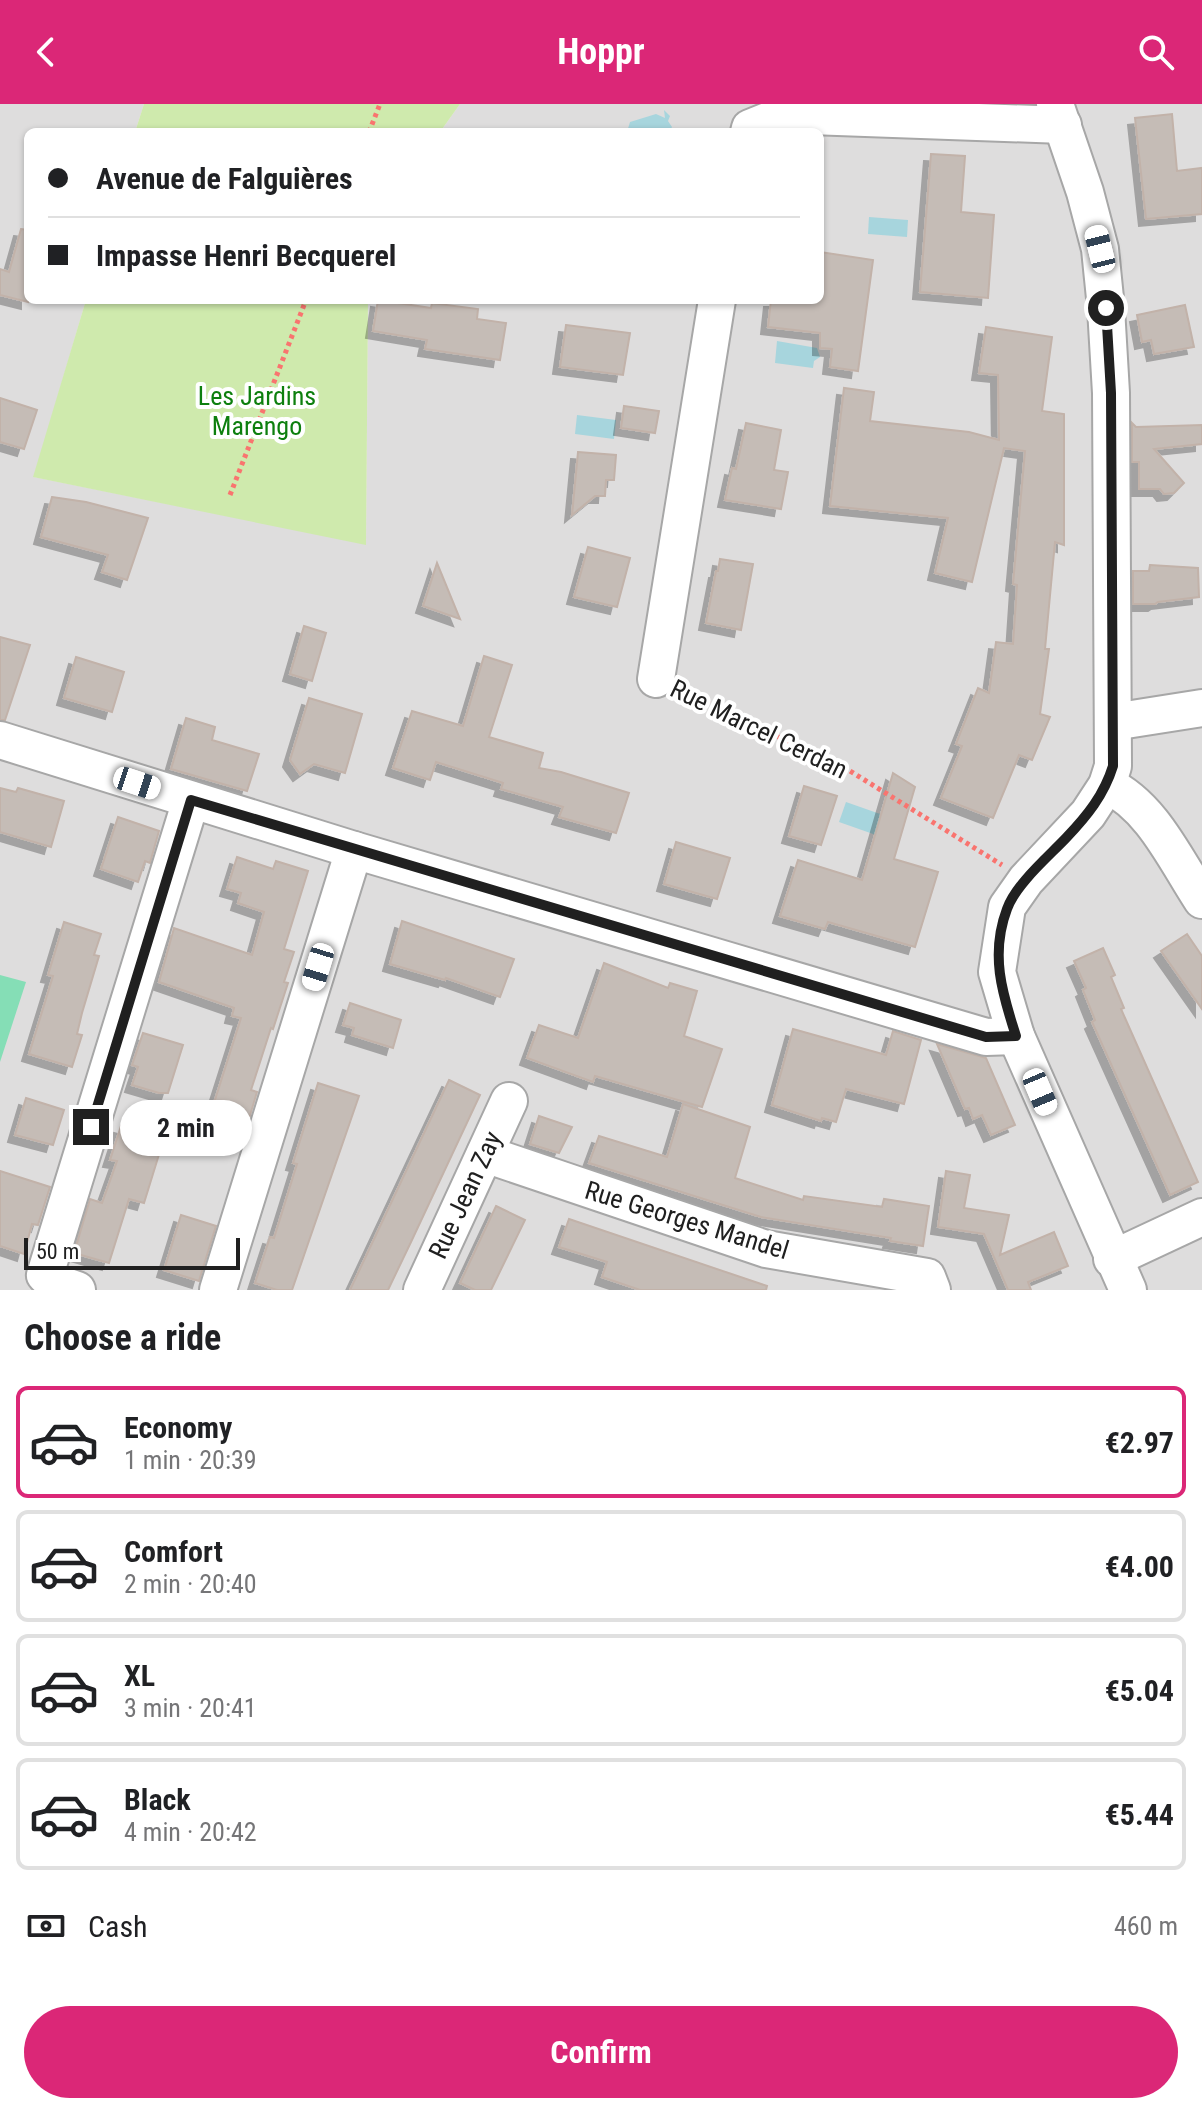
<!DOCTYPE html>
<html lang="en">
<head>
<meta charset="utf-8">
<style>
  body { margin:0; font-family:"Roboto Condensed",sans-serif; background:#f6f6f6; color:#202124; height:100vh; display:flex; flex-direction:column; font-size:30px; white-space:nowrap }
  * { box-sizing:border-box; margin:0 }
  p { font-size:26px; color:#757577 }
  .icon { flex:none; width:44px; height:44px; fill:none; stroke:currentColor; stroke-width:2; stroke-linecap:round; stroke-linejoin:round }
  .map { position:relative; height:1186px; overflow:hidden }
  .sheet { display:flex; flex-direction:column; background:#fff; flex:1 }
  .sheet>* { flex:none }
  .guide { position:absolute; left:24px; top:24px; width:800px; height:176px; border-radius:12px; box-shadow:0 2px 6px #0004; display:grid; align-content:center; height:176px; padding:0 24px; background:#fff }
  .scale { position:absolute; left:24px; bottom:20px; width:216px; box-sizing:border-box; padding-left:8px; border:4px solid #202020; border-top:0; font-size:22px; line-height:28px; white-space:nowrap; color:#202020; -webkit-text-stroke:6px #fff; paint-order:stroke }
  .end { position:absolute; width:36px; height:36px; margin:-18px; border:10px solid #202020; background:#fff; box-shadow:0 0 0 4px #fff }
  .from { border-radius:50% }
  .bubble { position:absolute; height:56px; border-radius:28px; background:#fff; box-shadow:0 2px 6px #0004; font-size:26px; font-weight:700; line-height:56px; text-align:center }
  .car { position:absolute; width:24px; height:48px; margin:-24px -12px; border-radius:10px; box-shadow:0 0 6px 2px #0007; background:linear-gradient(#fff 24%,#345 0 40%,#fff 0 76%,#345 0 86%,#fff 0) }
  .guide b { display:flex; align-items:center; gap:28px; height:76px; font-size:30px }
  .guide b+b { border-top:2px solid #e0e0e0 }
  .guide i { width:20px; height:20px; background:#202124 }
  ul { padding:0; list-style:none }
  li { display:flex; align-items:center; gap:24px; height:112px; margin:0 16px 12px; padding:0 8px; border:4px solid #e0e0e0; border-radius:12px }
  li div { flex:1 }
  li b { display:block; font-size:30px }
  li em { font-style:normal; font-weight:700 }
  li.active { border-color:#db2777 }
  li>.icon { width:72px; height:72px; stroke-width:1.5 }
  h2 { padding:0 24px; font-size:36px; line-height:96px }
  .pay { display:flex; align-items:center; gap:20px; height:88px; padding:0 24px; font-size:30px }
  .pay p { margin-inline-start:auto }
  .action { display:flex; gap:16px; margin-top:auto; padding:16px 24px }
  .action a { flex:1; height:92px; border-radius:48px; background:#db2777; color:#fff; font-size:32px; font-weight:700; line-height:92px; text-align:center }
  header { display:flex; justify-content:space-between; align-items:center; height:104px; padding:0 24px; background:#db2777; color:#fff; font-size:36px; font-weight:700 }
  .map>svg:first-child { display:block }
</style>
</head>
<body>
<header><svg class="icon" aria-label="back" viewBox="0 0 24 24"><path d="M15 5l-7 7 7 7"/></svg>Hoppr<svg class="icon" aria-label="search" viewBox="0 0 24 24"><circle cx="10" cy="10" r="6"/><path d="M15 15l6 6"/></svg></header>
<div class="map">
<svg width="1202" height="1186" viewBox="0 0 1202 1186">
  <defs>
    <filter id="shadow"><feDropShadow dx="-7" dy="7" stdDeviation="0" flood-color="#0004"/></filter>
  </defs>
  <rect width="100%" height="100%" fill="#f0ece6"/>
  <polygon fill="#dedddd" points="0,0 144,0 135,28 28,28 28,196 86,196 34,373 366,440 368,196 820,196 820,28 440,28 460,0 1202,0 1202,1186 0,1186"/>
  <g fill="#cfeaad">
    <polygon points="144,0 460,0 440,28 135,28"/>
    <polygon points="86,196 368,196 366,441 33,373"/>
  </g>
  <polygon fill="#85deb6" points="0,871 26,878 0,958"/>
  <g fill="#a7d5dd">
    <polygon points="664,6 670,12 668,17 672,23 669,28 627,28 630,18 656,10 665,14"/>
    <polygon points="869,113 908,116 907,133 868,130"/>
    <polygon points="777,237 817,244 820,253 814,257 813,264 775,259"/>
    <polygon points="577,311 616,316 614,335 575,330"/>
    <polygon points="846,698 883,711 876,731 839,718"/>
  </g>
  <g fill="#c5bcb6" stroke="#c2b2a9" stroke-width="2" filter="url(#shadow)">
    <polygon points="1172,10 1177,67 1202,64 1202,110 1146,115 1135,14"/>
    <polygon points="931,50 965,52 961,108 994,111 988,194 920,188"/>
    <polygon points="21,125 28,126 28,198 0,191 0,165 9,168"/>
    <polygon points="820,148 873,156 858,267 830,263 832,245 820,244 820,229 768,223 771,196 820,196"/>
    <polygon points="378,196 431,204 432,199 478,205 477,215 506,219 500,256 425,245 427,236 373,227"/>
    <polygon points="1185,201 1194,243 1154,250 1151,236 1142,238 1137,211"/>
    <polygon points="566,221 630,229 623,271 560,263"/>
    <polygon points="986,223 1052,233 1042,307 1064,310 1064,441 1055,438 1045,545 1049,545 1040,610 1050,613 1032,656 1019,651 993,714 941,694 962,642 956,640 978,584 989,589 996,538 1013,540 1017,481 1013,480 1025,347 1004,344 972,478 935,469 948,414 830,402 844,284 874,288 870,317 969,328 999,336 998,271 979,269"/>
    <polygon points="0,294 37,306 24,345 0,338"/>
    <polygon points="624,302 659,307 655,329 621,324"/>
    <polygon points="746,319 781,326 774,366 788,368 781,405 725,396 732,364 736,365"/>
    <polygon points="1132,319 1136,323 1202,321 1202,340 1154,345 1184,379 1174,389 1164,390 1160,385 1139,385 1139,358 1132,358"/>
    <polygon points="578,348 616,351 614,376 606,376 605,392 595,392 572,411"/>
    <polygon points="52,393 86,398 148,414 127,476 102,468 108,451 41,433"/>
    <polygon points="588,443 630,454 617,503 574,493"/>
    <polygon points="720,455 753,460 741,526 706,519 716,467 718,467"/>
    <polygon points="437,459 460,515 423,502"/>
    <polygon points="1150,461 1198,464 1199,493 1158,498 1155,500 1133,500 1133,467 1149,467"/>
    <polygon points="304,522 326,529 312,577 290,570"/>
    <polygon points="0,533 30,541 5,616 0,616"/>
    <polygon points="484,552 512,561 489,633 543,649 539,664 561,668 629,689 616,729 559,713 563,703 501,685 503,679 436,658 430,676 393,664 412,607 463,622"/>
    <polygon points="76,553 124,568 112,608 64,594"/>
    <polygon points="309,594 362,610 345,669 314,660 300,670 290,656"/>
    <polygon points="186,614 215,623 212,636 259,650 247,687 171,665"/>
    <polygon points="893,669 915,683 894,755 938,768 915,843 828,818 825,825 780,812 798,756 862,776"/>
    <polygon points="804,682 837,692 821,741 789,732"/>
    <polygon points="0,684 16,688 18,684 64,697 51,743 0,728"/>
    <polygon points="118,713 159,727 150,759 145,757 138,778 101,765"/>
    <polygon points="676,738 730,754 717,795 664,780"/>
    <polygon points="237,753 273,765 276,757 308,767 284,845 294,848 284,878 288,879 273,925 271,924 251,986 257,988 248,1018 225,1010 226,1004 214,999 241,914 232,912 234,904 159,878 174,824 252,851 264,808 238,799 241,789 227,785"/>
    <polygon points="402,817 514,855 500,893 446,874 445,876 390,860"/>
    <polygon points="64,818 101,830 94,851 99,852 82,909 77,930 82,931 72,963 29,950 53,872 48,871"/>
    <polygon points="1187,830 1202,852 1202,905 1161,847"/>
    <polygon points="1103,844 1115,871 1111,873 1124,904 1121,905 1198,1078 1170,1091 1092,918 1095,916 1083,886 1086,884 1074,857"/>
    <polygon points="604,859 668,884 670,879 697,887 684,932 722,945 702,1003 595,972 593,978 527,954 539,921 578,934"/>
    <polygon points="350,899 401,916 393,944 352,931 354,924 343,921"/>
    <polygon points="793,925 886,951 893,927 921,936 904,1000 846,985 836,1018 822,1014 821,1017 772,1001"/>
    <polygon points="143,929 183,941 168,989 159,989 132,981 138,963 132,961"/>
    <polygon points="937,940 986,954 1015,1021 991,1031 982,1011 973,1015 969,1004 965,1005"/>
    <polygon points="449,976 480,991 411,1138 388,1186 350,1186"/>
    <polygon points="318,979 359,992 292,1186 277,1186 255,1179 270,1133 274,1134 297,1060 293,1059"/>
    <polygon points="26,994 64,1006 53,1041 15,1031"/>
    <polygon points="683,1000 750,1023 735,1074 803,1096 804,1092 882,1103 884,1095 929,1102 923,1142 890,1137 891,1134 761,1113 589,1059 599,1032 667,1053"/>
    <polygon points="539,1012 572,1023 559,1049 530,1040"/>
    <polygon points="121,1022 145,1029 142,1038 161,1044 144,1099 129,1095 109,1159 74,1149 90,1095 102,1099 117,1057 110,1056"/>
    <polygon points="0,1067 50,1083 38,1121 32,1120 24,1150 0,1142"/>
    <polygon points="946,1067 970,1071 964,1104 1009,1111 1000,1151 1054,1128 1068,1162 1028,1178 1031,1186 1008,1186 984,1130 938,1123"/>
    <polygon points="496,1102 525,1116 491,1186 475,1186 460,1179"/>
    <polygon points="181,1111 216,1122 199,1177 164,1166"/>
    <polygon points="569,1115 767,1182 766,1186 640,1186 602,1173 607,1158 559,1143"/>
  </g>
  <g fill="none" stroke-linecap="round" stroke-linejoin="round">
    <defs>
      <g id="minor">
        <polyline points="1055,0 1085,88 1100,145 1106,204 1111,289 1113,662 1107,681 1088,710 1026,776 1007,803 997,868 1016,932 1128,1186"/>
        <polyline points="749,28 750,24 782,11 1063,21"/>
        <polyline points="656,575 717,196"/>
        <polyline points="1113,618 1202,604"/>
        <polyline points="0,636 354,746 986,933 1016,932"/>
        <path d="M1107,681C1152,702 1175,755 1202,796"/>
        <polyline points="485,1050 766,1145 927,1173 932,1186"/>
        <polyline points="1112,1155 1202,1113"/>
        <polyline points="77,1186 51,1177 45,1171 191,696"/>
        <polyline points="218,1186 354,746"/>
        <polyline points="422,1186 509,997"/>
      </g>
    </defs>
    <use href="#minor" stroke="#a7a7a7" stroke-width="40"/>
    <g stroke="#f9746f" stroke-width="5" stroke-dasharray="4 4" stroke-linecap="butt">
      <polyline points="369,28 380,0"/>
      <polyline points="230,391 306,196"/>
      <polyline points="684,588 850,667 1002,761"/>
    </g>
    <use href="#minor" stroke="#fff" stroke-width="36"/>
  </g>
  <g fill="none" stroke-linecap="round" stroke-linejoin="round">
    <path stroke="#202020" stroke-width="10" d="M91,1023L191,696L986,933L1016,932C1002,889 990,850 1007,805C1016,780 1048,753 1066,734C1087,712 1104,691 1113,662L1111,289L1106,204"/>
  </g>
  <g text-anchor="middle" stroke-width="8" stroke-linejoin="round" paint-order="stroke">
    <g font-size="26" fill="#0d7f0e" stroke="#fff">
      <text x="257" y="301">Les Jardins<tspan x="257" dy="30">Marengo</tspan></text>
    </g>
    <g font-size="26" fill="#202020" stroke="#fff">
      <text transform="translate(759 625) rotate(26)" y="9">Rue Marcel Cerdan</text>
      <text transform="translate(465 1091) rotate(-65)" y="9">Rue Jean Zay</text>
      <text transform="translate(687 1116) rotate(17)" y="9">Rue Georges Mandel</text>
    </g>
  </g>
</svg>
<div class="scale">50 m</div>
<i class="end from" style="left:1106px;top:204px"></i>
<i class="end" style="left:91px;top:1023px"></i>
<div class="bubble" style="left:120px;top:996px;width:132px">2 min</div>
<i class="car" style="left:1100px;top:145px;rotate:346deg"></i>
<i class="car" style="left:137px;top:679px;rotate:108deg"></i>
<i class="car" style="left:318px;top:863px;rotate:197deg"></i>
<i class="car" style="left:1040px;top:988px;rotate:157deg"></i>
<div class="guide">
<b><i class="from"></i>Avenue de Falguières</b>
<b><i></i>Impasse Henri Becquerel</b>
</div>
</div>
<section class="sheet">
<h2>Choose a ride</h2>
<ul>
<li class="active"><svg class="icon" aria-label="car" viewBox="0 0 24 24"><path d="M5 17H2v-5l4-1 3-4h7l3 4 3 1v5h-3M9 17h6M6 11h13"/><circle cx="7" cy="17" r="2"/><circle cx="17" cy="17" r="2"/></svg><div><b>Economy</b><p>1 min · 20:39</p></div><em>€2.97</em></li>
<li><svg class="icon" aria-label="car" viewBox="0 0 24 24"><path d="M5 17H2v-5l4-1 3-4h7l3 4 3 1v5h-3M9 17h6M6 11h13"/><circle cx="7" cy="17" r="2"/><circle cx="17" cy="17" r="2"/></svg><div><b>Comfort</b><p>2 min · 20:40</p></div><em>€4.00</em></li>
<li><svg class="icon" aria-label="car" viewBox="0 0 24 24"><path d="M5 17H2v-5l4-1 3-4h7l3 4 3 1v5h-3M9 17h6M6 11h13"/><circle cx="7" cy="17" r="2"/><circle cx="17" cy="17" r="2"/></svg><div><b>XL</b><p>3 min · 20:41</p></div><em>€5.04</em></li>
<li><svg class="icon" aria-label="car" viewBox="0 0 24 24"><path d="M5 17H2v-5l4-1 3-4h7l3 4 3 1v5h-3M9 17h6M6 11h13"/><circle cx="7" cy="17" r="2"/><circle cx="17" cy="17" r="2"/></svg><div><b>Black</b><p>4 min · 20:42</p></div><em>€5.44</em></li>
</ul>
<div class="pay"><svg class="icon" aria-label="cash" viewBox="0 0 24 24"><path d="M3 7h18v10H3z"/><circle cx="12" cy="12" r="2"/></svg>Cash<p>460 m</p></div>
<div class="action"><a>Confirm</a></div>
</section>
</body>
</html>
